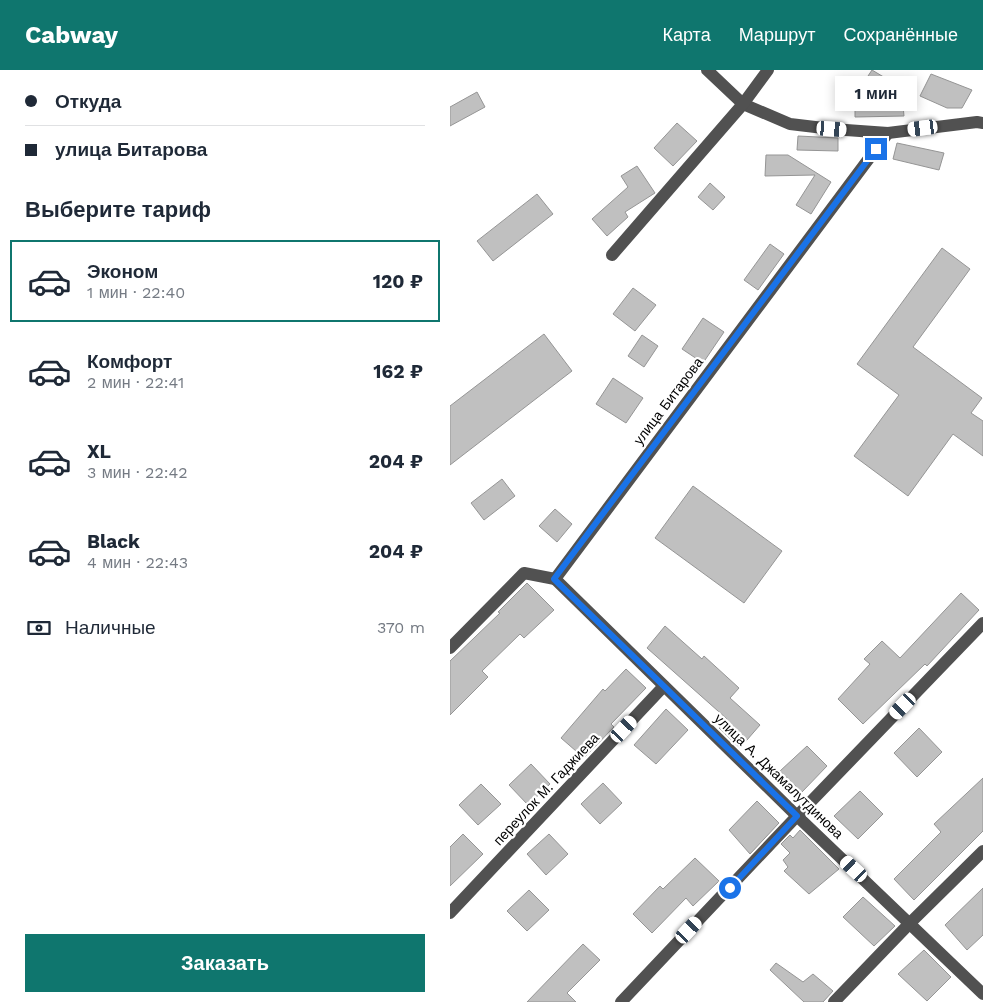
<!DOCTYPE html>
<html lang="ru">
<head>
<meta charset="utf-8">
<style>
  body { margin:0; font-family:"Work Sans",sans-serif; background:#f6f6f7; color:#1f2937; height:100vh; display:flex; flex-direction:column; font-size:19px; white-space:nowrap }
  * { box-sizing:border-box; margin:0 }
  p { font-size:16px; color:#747a83 }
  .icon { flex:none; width:28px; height:28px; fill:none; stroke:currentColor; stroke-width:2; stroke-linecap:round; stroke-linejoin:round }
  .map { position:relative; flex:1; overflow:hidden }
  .details { display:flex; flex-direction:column; background:#fff; width:450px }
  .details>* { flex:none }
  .top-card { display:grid; align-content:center; height:110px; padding:0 25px; background:#fff }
  .end { position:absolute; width:22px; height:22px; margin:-11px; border:6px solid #1a73e8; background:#fff; box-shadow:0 0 0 2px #fff }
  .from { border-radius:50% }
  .bubble { position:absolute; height:35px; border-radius:0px; background:#fff; box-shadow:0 2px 12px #0003; font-size:16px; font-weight:700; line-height:35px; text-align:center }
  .car { position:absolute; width:15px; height:30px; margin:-15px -8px; border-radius:6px; box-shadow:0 0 4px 1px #0007; background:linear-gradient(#fff 24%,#345 0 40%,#fff 0 76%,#345 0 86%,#fff 0) }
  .top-card b { display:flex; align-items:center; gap:18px; height:48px; font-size:19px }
  .top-card b+b { border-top:1px solid #e0e1e3 }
  .top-card i { width:12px; height:12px; background:#1f2937 }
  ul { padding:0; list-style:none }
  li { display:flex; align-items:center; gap:15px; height:82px; margin:0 10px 8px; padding:0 15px; border:2px solid transparent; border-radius:0px }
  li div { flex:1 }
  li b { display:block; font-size:19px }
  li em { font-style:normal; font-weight:700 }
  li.active { border-color:#0f766e }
  li>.icon { width:45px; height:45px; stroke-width:1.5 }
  h2 { padding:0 25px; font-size:22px; line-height:60px }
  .pay { display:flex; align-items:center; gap:12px; height:55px; padding:0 25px; font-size:19px }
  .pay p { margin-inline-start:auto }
  .cta { display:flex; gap:10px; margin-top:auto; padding:10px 25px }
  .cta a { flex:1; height:58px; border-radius:0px; background:#0f766e; color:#fff; font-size:20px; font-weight:700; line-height:58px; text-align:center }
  header { display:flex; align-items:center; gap:30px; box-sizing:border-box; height:70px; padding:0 25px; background:#0f766e; color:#fff }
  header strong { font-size:24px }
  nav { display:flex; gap:28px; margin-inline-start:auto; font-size:18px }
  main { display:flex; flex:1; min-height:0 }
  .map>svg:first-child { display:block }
</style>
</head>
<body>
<header>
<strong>Cabway</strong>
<nav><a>Карта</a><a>Маршрут</a><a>Сохранённые</a></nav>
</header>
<main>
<section class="details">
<div class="top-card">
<b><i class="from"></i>Откуда</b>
<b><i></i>улица Битарова</b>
</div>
<h2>Выберите тариф</h2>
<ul>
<li class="active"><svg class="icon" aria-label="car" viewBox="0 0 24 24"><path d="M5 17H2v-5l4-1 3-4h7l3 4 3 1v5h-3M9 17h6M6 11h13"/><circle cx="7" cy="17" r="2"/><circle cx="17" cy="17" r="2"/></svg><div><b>Эконом</b><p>1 мин · 22:40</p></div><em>120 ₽</em></li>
<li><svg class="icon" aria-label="car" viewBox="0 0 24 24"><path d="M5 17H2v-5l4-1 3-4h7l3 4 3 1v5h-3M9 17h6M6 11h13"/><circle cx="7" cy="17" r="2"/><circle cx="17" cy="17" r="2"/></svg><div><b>Комфорт</b><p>2 мин · 22:41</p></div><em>162 ₽</em></li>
<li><svg class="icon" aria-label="car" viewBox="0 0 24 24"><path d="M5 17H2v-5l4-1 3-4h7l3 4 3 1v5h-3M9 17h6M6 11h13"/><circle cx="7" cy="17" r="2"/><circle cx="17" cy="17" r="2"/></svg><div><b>XL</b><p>3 мин · 22:42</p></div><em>204 ₽</em></li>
<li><svg class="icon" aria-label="car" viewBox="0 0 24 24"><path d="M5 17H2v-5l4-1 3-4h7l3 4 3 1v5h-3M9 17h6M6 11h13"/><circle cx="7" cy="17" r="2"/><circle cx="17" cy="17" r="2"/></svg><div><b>Black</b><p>4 мин · 22:43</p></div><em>204 ₽</em></li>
</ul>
<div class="pay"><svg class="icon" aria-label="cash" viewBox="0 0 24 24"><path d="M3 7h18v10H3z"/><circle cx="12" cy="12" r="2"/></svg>Наличные<p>370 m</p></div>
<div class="cta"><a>Заказать</a></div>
</section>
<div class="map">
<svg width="533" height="932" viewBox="0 0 533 932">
  <rect width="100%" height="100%" fill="#fff"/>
  <g fill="#c0c0c0" stroke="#959595">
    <polygon points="422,0 442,12 436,21 452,25 454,46 405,47 405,31 410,18"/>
    <polygon points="481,4 522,20 512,38 497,38 470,26"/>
    <polygon points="27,22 35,37 0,56 0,37"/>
    <polygon points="227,53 247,71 223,96 204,78"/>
    <polygon points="348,66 388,68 388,81 347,80"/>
    <polygon points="447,73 494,83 489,100 443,89"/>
    <polygon points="316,85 338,85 381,112 361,144 346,135 365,105 315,106"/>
    <polygon points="187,96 205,123 175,142 178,147 157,166 142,149 178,117 171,106"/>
    <polygon points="260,113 275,127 263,140 248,127"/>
    <polygon points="87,124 103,144 43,191 27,171"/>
    <polygon points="320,174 334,184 308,220 294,210"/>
    <polygon points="492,178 520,199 463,277 532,328 521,343 533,351 533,386 503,364 458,426 404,386 449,325 407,294"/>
    <polygon points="183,218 206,235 185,261 163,244"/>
    <polygon points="253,248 274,262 253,293 232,279"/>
    <polygon points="94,264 122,301 0,395 0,336"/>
    <polygon points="192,265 208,276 194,297 178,286"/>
    <polygon points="163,308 193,328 176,353 146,334"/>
    <polygon points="52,409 65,426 34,450 21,433"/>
    <polygon points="243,416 332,481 294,533 205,468"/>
    <polygon points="105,439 122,454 107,472 89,456"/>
    <polygon points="77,513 104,540 74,568 70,564 32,601 38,607 0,645 0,591 50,543 48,542"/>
    <polygon points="511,523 529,540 477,596 475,594 413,654 388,629 420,594 414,589 432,571 450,588"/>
    <polygon points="215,556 252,589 254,586 289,618 280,628 310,655 290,678 269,658 277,649 197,578"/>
    <polygon points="176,599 196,618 161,654 164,657 134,688 111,668 153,619 155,621"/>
    <polygon points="216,639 238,660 206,694 184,675"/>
    <polygon points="469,658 492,682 467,707 444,683"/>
    <polygon points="357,676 377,696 352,722 330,701"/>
    <polygon points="81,694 100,714 78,735 59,715"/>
    <polygon points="533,708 533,761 464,830 444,809 491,762 484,754"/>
    <polygon points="153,713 172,733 150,754 131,734"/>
    <polygon points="31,714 51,734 28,755 9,735"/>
    <polygon points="410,721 433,744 408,769 384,746"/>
    <polygon points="307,731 329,753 300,784 279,760"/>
    <polygon points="350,760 389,799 359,824 334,801 338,797 333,790 340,783 331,774 340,765 343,768"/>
    <polygon points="13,764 33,784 0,816 0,777"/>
    <polygon points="99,764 118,784 96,805 77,784"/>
    <polygon points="245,788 269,811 243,836 236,828 202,863 183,844 210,816 213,819"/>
    <polygon points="533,818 533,865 517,880 495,855"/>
    <polygon points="79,820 99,840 77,861 57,841"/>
    <polygon points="413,827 445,856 424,876 393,847"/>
    <polygon points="133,874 150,890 117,923 126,932 77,932"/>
    <polygon points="474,880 501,907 477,931 448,904"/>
    <polygon points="326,893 353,912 363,904 383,921 373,932 354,932 320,900"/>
  </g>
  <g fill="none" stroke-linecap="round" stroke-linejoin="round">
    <g stroke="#515151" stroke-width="12">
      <polyline points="257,0 293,34 340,54 382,59 438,63 527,52 533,53"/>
      <polyline points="162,185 293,34 318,0"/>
      <polyline points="105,509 347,746 533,924"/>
      <polyline points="0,578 74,503 105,509 438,63"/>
      <polyline points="0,843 214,616"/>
      <polyline points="171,932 347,746 533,553"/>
      <polyline points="384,932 460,853 533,781"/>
    </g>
  </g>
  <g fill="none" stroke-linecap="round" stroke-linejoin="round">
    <polyline stroke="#1a73e8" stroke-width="6" points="280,818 347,746 104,509 426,79"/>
  </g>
  <g text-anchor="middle" stroke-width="4.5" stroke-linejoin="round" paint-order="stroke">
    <g font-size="14" fill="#000" stroke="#fff">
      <text transform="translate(218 331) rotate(-53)" y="5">улица Битарова</text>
      <text transform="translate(329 706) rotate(44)" y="5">улица А. Джамалутдинова</text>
      <text transform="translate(96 719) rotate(-47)" y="5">переулок М. Гаджиева</text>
    </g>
  </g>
</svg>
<i class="end from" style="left:280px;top:818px"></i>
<i class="end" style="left:426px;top:79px"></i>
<div class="bubble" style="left:385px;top:6px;width:82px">1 мин</div>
<i class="car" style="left:473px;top:58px;rotate:263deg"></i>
<i class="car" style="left:382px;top:59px;rotate:94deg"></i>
<i class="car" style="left:453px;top:636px;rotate:224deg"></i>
<i class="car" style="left:174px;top:659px;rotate:43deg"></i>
<i class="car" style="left:404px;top:799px;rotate:313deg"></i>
<i class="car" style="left:239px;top:860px;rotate:43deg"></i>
</div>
</main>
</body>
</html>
